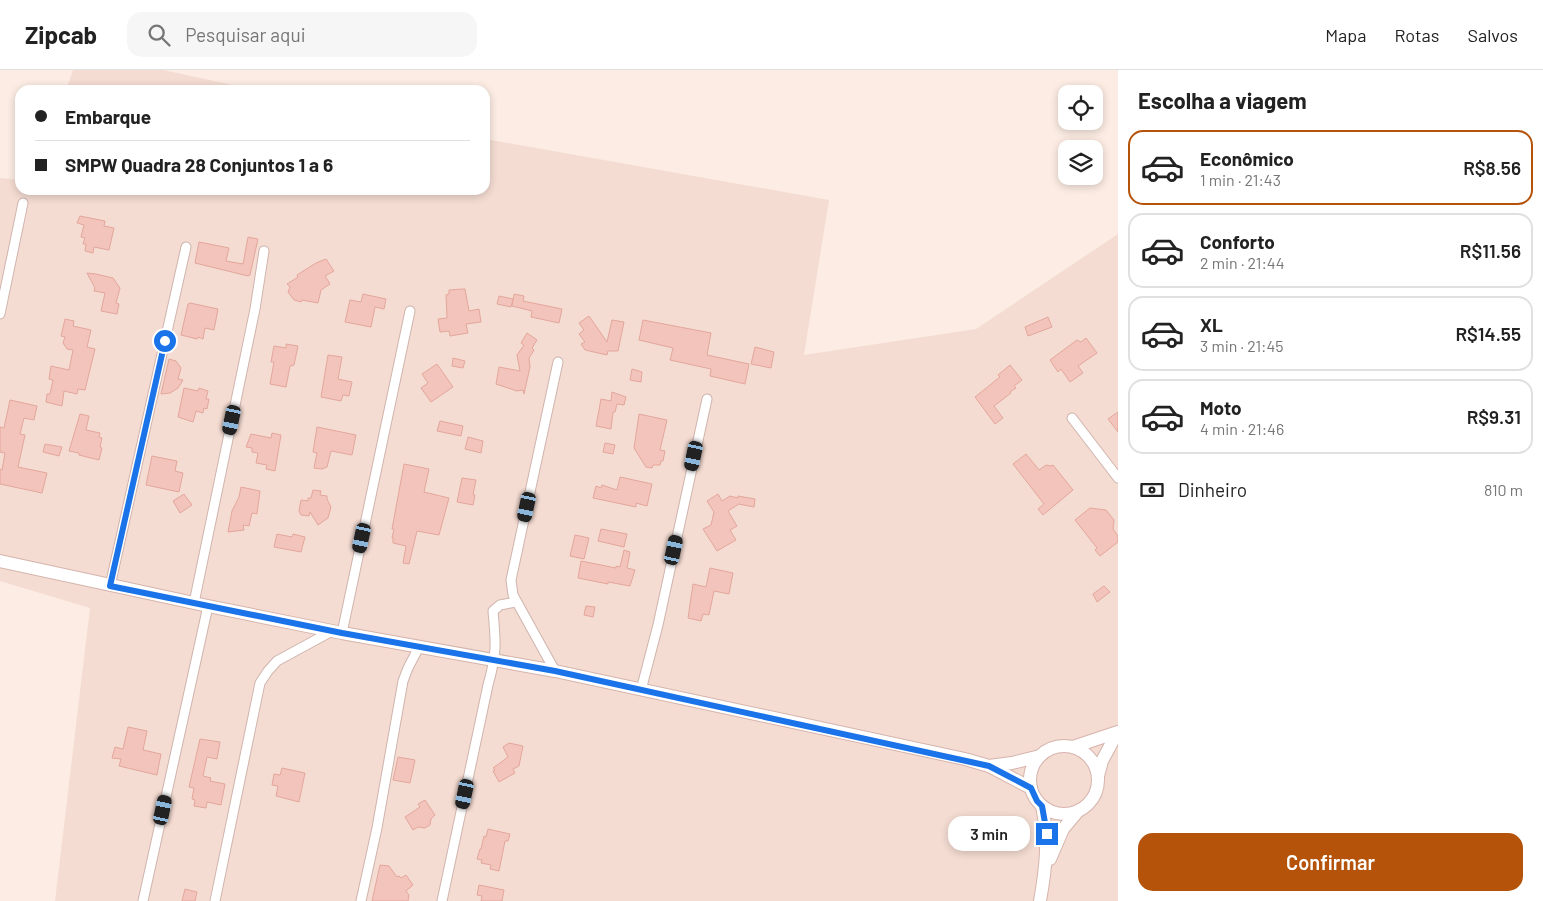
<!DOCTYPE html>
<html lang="pt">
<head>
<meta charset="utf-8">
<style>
  body { margin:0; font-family:Barlow,sans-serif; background:#f6f6f6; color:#222; height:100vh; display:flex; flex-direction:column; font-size:19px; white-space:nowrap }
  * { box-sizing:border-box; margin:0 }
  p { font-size:16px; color:#767676 }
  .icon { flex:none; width:28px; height:28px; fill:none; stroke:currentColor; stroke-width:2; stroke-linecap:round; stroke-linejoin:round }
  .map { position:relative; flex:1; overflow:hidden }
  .details { display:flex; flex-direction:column; background:#fff; width:425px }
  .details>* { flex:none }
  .banner { position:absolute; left:15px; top:15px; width:475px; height:110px; border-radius:15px; box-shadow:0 2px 8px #0003; display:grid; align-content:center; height:110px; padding:0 20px; background:#fff }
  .tools { position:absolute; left:1058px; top:15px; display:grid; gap:10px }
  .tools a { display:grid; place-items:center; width:45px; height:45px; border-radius:10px; background:#fff; box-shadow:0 2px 8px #0003; font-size:25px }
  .end { position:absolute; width:22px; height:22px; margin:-11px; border:6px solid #1a73e8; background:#fff; box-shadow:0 0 0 2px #fff }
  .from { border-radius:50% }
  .bubble { position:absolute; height:35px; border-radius:15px; background:#fff; box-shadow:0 2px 8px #0003; font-size:16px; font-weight:600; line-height:35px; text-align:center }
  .car { position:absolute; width:15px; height:30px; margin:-15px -8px; border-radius:6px; box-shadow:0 0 4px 1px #0007; background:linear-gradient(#222 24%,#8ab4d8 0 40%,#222 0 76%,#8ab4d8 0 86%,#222 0) }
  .banner b { display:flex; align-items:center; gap:18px; height:48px; font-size:19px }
  .banner b+b { border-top:1px solid #e0e0e0 }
  .banner i { width:12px; height:12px; background:#222 }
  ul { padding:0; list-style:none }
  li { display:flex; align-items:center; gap:15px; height:75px; margin:0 10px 8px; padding:0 10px; border:2px solid #e0e0e0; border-radius:15px }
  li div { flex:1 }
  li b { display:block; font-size:19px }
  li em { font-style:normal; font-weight:600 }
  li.on { border-color:#b45309 }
  li>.icon { width:45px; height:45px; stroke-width:1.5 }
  h2 { padding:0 20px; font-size:22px; line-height:60px }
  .pay { display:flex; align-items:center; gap:12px; height:55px; padding:0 20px; font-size:19px }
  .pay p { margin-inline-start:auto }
  .button { display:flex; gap:10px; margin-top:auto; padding:10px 20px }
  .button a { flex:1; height:58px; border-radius:15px; background:#b45309; color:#fff; font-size:20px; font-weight:600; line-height:58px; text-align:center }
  header { display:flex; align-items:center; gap:30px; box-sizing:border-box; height:70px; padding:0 25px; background:#fff; border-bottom:1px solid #e0e0e0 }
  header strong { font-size:24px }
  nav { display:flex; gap:28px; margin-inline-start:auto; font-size:18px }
  .search { width:350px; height:45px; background:#f6f6f6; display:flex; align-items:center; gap:12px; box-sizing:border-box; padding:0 18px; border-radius:15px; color:#767676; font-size:19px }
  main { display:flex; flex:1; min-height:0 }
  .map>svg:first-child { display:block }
</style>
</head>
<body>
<header>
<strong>Zipcab</strong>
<div class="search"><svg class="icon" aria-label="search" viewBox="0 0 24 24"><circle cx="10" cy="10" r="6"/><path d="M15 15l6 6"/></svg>Pesquisar aqui</div>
<nav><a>Mapa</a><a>Rotas</a><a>Salvos</a></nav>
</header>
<main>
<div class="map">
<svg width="1118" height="831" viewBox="0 0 1118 831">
  <rect width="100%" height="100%" fill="#fcece3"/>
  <g fill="#f4dcd2">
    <polygon points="73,0 163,0 256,20 66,20"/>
    <polygon points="485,69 829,130 804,285 976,259 1118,164 1118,831 55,831 90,538 0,511 0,108 20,110 20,120 485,120"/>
  </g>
  <g fill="#f2c4bb" stroke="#e4a69b">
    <polygon points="80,146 105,151 104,156 114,158 109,180 94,177 93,183 85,181 86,174 83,174 85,168 81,167 84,155 77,153"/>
    <polygon points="248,167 258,169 250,205 248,206 195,193 199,172 229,178 226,191 243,194"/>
    <polygon points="326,189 334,201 325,206 330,214 321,220 318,233 302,230 301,232 294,230 288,222 290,217 287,214 298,207 297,205 316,193"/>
    <polygon points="87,203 96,204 113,208 120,218 116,233 119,234 117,244 101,241 105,223 94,221 95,218"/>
    <polygon points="462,219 465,219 469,241 479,239 481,252 466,254 468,263 450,266 449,261 440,262 438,249 447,248 446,225 449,224 449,220"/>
    <polygon points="363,224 386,229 384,239 375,237 371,257 345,252 350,230 361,232"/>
    <polygon points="514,224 524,226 523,231 562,239 559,253 531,247 532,241 512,236"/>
    <polygon points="499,226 513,229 511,237 497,234"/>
    <polygon points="190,233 218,239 214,260 205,258 203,269 198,267 197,269 181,265 188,234"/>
    <polygon points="589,246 607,272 612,250 624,252 618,281 608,281 607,285 585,280 581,274 585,272 579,264 584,260 579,253"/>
    <polygon points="1048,247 1052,257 1028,266 1025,257"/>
    <polygon points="65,249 74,251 73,256 91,260 87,277 95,279 85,320 78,319 77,324 64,321 62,336 46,332 47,324 50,324 53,310 49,309 51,296 69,300 73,280 67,279 63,273 65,267 61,266"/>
    <polygon points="643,250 711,263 707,285 749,294 745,314 710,306 711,299 670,290 673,278 639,270"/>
    <polygon points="527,263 537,270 532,278 534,280 529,288 530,297 524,324 523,320 517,321 496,314 499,297 520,301 517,285 524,275 521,273"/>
    <polygon points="1086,268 1097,283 1078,296 1083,303 1070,312 1061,299 1058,302 1050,290 1077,270 1081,272"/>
    <polygon points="286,274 298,276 294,295 290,296 286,317 270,314 274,292 271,292 274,276 286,278"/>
    <polygon points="755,277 774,282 771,298 751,294"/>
    <polygon points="328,285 342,287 338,309 352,312 349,326 343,325 341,331 321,327"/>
    <polygon points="453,288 465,291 463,298 452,296"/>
    <polygon points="169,289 176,291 181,298 178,309 183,310 178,318 170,323 161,324"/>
    <polygon points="437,294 453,317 431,332 421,318 428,313 422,304"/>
    <polygon points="1010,295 1022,310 1014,316 1016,318 1010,322 1011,323 994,336 1003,348 995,354 975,327 1000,307 998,305"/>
    <polygon points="632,299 642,302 641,312 630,310"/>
    <polygon points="184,318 198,321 199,318 208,321 206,329 209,329 207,339 204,338 203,343 196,341 193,352 178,347"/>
    <polygon points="612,322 626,327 624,335 617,334 615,342 613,342 611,359 596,356 601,329 611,331"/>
    <polygon points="10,330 37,336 34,350 24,348 20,364 25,365 18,397 47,403 42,423 0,414 0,399 2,400 5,383 0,382 0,357 4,358"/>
    <polygon points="1118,342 1118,362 1108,349"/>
    <polygon points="80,344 89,346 86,360 100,363 99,367 102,368 100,377 102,378 99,390 79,385 79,383 69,381"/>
    <polygon points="639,344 667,350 660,380 665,381 663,391 661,391 660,395 653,395 652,398 646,397 634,378"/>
    <polygon points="440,351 463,356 461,366 437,361"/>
    <polygon points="317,357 356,365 352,385 331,381 327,397 322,399 314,398 317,383 313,382"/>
    <polygon points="272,363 281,365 275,401 266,399 267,395 256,393 258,383 252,382 252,378 246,377 251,364 271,368"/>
    <polygon points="468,367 483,371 481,383 465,379"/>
    <polygon points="605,373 615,375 613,384 603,382"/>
    <polygon points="45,374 62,377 59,386 43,382"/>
    <polygon points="1026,384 1039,400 1046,395 1051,396 1053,395 1073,420 1043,445 1038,439 1044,434 1013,394"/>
    <polygon points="152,386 177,391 175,401 183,403 179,422 146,415"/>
    <polygon points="404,394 429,399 424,422 449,428 439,465 417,461 409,494 403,493 406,476 393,473 393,468 392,468 394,459 392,459"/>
    <polygon points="620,407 652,414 647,436 636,433 636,437 593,428 596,416 601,418 602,415 617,420"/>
    <polygon points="462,408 476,410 473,425 475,425 473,435 457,432"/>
    <polygon points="241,417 260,421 257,444 252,443 249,456 243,455 244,460 228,462 232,441 239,427"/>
    <polygon points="313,420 321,421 320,425 327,426 327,429 331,437 328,448 318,455 310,442 309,446 301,445 299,441 301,430 308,431 308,428 311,428"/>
    <polygon points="184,424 192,435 180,443 173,431"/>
    <polygon points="718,424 722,431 730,426 738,428 738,426 755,429 754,437 739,434 728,441 737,456 730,460 736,470 717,481 703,459 711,455 714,442 707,431"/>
    <polygon points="1090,438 1106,440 1114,450 1113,459 1118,466 1118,472 1100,486 1095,480 1097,478 1075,450"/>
    <polygon points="601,459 627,464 624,477 598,471"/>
    <polygon points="277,464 292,467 293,464 305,467 301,482 274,477"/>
    <polygon points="575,465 589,468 584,489 570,486"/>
    <polygon points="624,480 630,482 627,498 635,500 630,516 608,512 608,514 578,508 581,491 616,498 616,496 620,497"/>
    <polygon points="710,498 733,503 729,524 714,521 709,545 703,544 701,551 688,548 693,514 706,517"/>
    <polygon points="1104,516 1110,522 1097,532 1093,524"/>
    <polygon points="586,536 595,537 593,547 584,545"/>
    <polygon points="128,657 147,661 143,680 161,684 157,705 119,696 121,689 112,688 115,677 123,679"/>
    <polygon points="200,669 220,672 217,689 207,687 203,706 211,708 210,711 225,714 221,735 207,732 206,738 194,736 195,730 192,729 194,718 189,717"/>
    <polygon points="509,673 523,676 519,696 513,699 515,703 499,712 493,701 495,700 493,698 508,687 503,677"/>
    <polygon points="398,687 415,690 410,713 393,710"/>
    <polygon points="282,698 305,703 299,732 276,726 278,716 272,715 274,704 280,705"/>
    <polygon points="425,730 435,745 431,749 430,755 425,758 418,757 413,760 405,747 420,737 418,734"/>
    <polygon points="488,759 510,764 508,771 505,771 499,801 490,799 491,795 481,793 482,790 477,789 480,779 481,779 484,766 486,767"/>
    <polygon points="380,795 389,796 397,807 399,806 401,808 406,805 413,815 406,821 409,825 408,831 372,831"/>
    <polygon points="479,815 504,820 502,831 481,831 482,826 477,825"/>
    <polygon points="185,819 197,822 195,831 182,831"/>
  </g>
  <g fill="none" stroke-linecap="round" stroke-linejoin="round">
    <defs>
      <g id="street">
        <polyline points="0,244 23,133"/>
        <polyline points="1072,348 1118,408"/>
        <polyline points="110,516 186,177"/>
        <polyline points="194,533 255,239 264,181"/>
        <polyline points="342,563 410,241"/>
        <polyline points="555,601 513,525 511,510 558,292"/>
        <polyline points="641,620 658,555 707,329"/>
        <polyline points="143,831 208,536"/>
        <polyline points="215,831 260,613 268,601 277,591 332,561"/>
        <polyline points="361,831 377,758 403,611 408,598 419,577"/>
        <path d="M442,831L488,615C497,583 496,573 493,541L500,535L516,532"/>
      </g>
      <g id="secondary">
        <polyline points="0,491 208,536 342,563 555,601 965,689 989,696 1031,718"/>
        <circle cx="1064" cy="710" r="34"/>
        <polyline points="1073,677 1118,662"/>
        <polyline points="989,696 1012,693 1040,686"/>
        <polyline points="1098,706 1102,691 1117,663"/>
        <polyline points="1050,789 1063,759 1079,740"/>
        <path d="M1040,831C1046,797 1049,770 1042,736"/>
      </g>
    </defs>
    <use href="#street" stroke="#cfb4ad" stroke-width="11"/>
    <use href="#secondary" stroke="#d5b4ac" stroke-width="14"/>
    <use href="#street" stroke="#fff" stroke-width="9"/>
    <use href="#secondary" stroke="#fff" stroke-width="12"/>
  </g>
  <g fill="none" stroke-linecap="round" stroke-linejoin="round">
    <polyline stroke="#1a73e8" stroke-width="6" points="165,271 110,516 342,563 555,601 989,696 1031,718 1037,731 1042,736 1047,764"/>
  </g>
</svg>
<div class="tools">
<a><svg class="icon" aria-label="locate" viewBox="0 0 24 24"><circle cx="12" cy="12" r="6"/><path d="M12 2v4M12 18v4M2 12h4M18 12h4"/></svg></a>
<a><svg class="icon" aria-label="layers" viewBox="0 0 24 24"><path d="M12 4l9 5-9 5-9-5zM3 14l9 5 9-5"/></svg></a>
</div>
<i class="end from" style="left:165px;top:271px"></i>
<i class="end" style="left:1047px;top:764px"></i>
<div class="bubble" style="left:948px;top:746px;width:82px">3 min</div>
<i class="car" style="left:232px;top:350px;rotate:192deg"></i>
<i class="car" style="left:694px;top:386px;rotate:192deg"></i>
<i class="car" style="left:527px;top:437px;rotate:192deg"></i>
<i class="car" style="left:362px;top:468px;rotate:192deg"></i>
<i class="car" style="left:674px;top:480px;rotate:12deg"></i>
<i class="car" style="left:465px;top:724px;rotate:192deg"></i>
<i class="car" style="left:163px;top:740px;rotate:12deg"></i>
<div class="banner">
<b><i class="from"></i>Embarque</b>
<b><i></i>SMPW Quadra 28 Conjuntos 1 a 6</b>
</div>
</div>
<section class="details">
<h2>Escolha a viagem</h2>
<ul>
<li class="on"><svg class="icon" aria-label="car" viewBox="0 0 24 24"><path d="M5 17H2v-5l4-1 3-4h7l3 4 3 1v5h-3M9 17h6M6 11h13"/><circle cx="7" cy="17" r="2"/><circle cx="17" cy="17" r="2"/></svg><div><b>Econômico</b><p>1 min · 21:43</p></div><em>R$8.56</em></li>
<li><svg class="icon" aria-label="car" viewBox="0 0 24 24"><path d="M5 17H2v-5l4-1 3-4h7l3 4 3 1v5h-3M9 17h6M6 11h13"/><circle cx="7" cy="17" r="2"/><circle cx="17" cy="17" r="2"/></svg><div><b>Conforto</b><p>2 min · 21:44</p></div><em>R$11.56</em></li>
<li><svg class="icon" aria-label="car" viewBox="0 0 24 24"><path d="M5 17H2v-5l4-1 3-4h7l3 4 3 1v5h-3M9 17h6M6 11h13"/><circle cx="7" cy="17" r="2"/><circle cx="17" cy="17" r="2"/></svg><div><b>XL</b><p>3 min · 21:45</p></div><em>R$14.55</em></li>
<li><svg class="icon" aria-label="car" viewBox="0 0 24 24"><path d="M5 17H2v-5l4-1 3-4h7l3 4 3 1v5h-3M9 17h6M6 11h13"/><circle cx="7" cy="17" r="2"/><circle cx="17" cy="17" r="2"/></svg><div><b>Moto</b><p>4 min · 21:46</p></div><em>R$9.31</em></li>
</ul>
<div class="pay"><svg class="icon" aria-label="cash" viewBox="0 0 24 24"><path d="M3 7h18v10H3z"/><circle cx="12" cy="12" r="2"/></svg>Dinheiro<p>810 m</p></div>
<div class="button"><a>Confirmar</a></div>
</section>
</main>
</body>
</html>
